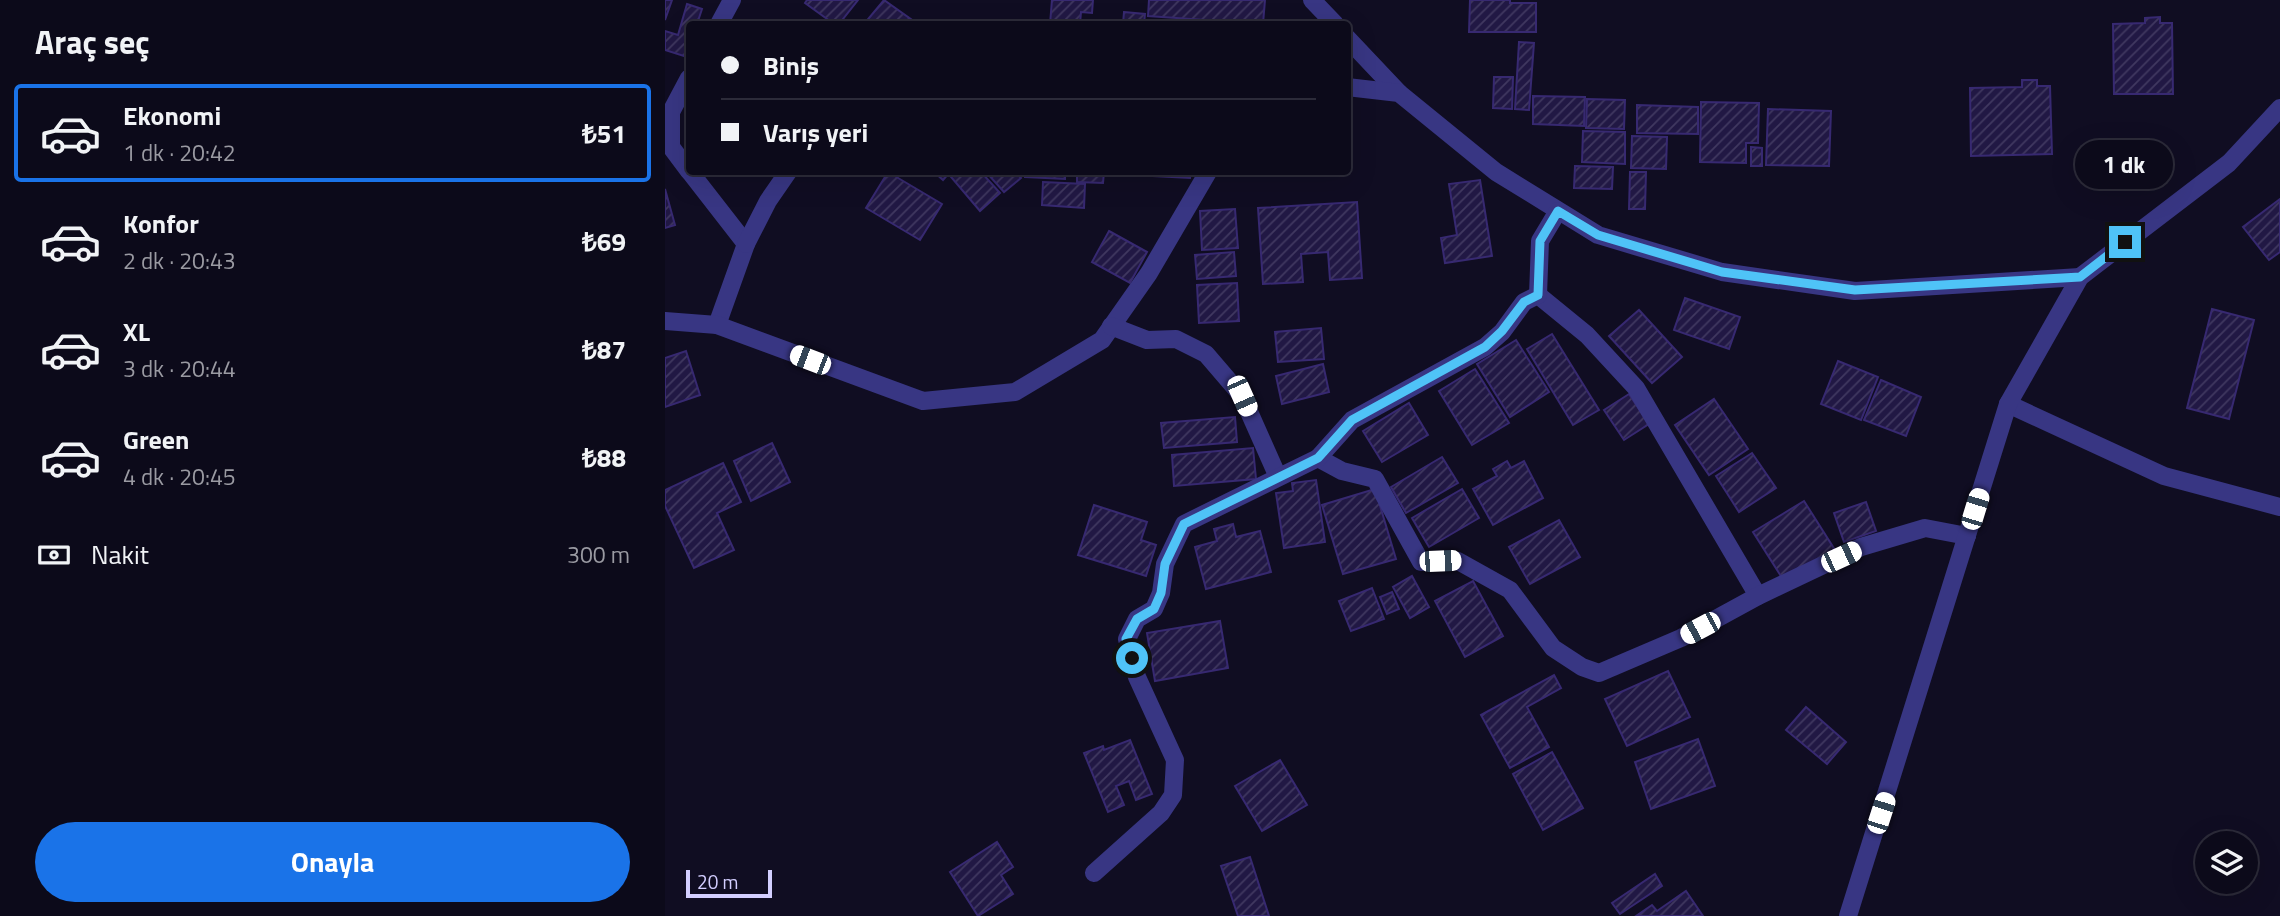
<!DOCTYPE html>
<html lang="tr">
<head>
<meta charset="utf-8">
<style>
  body { margin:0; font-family:"Titillium Web",sans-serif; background:#151323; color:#f1f3f6; height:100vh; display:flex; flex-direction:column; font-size:26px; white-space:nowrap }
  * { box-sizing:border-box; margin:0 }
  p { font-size:23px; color:#9a9aa2 }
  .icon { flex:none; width:38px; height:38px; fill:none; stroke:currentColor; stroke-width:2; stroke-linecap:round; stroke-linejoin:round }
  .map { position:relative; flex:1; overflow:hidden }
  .panel { display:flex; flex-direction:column; background:#0c0a1a; width:665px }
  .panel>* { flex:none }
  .top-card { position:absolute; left:21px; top:21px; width:665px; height:154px; border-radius:7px; box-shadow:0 7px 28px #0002,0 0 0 2px #2c2b39; display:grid; align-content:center; height:154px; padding:0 35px; background:#0c0a1a }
  .buttons { position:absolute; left:1530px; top:831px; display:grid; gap:14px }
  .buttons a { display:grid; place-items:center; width:63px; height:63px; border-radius:50%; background:#0c0a1a; box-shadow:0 7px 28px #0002,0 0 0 2px #2c2b39; font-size:35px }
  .scale { position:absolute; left:21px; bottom:18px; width:86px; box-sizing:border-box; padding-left:7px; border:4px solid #d3ceff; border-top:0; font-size:19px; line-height:24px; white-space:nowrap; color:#d3ceff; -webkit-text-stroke:5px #100d22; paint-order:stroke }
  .end { position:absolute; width:32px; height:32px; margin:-16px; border:9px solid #4fc3f7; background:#111; box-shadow:0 0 0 4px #111 }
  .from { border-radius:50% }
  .bubble { position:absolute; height:49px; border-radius:24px; background:#0c0a1a; box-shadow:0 7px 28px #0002,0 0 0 2px #2c2b39; font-size:23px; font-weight:700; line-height:49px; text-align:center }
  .car { position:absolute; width:21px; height:42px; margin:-21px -10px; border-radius:9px; box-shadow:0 0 5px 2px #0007; background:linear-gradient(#fff 24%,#345 0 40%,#fff 0 76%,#345 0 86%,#fff 0) }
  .top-card b { display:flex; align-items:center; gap:24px; height:66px; font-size:26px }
  .top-card b+b { border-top:2px solid #2c2b39 }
  .top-card i { width:18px; height:18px; background:#f1f3f6 }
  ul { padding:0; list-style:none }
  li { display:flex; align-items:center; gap:21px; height:98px; margin:0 14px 10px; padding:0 21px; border:4px solid transparent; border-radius:7px }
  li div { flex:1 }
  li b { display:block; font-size:26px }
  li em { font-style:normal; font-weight:700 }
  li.selected { border-color:#1a73e8 }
  li>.icon { width:63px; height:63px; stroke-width:1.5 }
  h2 { padding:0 35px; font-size:32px; line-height:84px }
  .pay { display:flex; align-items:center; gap:18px; height:77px; padding:0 35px; font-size:26px }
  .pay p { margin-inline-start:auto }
  .cta { display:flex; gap:14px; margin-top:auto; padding:14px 35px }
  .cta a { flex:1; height:80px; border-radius:42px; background:#1a73e8; color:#fff; font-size:28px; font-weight:700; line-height:80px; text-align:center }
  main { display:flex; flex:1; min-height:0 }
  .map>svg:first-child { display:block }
</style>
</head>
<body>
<main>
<section class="panel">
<h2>Araç seç</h2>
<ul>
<li class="selected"><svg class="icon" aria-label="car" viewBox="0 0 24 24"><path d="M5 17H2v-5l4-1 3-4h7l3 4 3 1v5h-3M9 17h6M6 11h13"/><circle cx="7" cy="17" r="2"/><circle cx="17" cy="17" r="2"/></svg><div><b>Ekonomi</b><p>1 dk · 20:42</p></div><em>₺51</em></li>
<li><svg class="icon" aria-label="car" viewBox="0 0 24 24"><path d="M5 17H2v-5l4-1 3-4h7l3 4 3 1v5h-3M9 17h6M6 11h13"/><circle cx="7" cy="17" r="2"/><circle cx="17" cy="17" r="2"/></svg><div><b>Konfor</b><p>2 dk · 20:43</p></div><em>₺69</em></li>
<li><svg class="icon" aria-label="car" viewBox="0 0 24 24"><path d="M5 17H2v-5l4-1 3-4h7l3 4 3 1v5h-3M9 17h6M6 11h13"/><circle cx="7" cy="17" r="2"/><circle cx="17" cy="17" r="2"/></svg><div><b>XL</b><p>3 dk · 20:44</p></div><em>₺87</em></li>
<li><svg class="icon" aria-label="car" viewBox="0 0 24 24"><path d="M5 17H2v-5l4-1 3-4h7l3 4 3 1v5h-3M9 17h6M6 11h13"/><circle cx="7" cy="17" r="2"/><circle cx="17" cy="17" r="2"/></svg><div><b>Green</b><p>4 dk · 20:45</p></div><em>₺88</em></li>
</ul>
<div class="pay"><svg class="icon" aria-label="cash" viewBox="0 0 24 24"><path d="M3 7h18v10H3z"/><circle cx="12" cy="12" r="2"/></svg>Nakit<p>300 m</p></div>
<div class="cta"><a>Onayla</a></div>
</section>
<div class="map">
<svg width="1615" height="916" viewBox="0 0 1615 916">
  <defs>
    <pattern id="building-hatch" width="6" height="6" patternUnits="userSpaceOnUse" patternTransform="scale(1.75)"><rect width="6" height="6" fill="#211844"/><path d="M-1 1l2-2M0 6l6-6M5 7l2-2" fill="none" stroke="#403860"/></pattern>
  </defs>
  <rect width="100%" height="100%" fill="#100d22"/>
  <g fill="url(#building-hatch)" stroke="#372971" stroke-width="2">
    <polygon points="0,0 7,0 0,20"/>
    <polygon points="142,0 193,0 174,24 169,24 140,3"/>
    <polygon points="219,0 247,20 243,24 199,24"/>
    <polygon points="387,0 428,0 427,13 416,12 415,24 425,24 385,24"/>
    <polygon points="484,0 600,0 598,24 483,16"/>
    <polygon points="805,0 845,0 845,3 871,3 871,32 804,32"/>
    <polygon points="22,4 37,9 32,24 24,24 24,48 22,57 0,50 0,31 13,35"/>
    <polygon points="459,12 480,14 479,24 458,24"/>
    <polygon points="1495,17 1495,23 1507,23 1508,94 1449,94 1448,24 1480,23 1480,18"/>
    <polygon points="854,42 869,43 864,110 850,109"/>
    <polygon points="829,77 848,77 847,109 828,108"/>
    <polygon points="1357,80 1372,80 1372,86 1385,86 1387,154 1306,156 1305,88 1357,87"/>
    <polygon points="868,96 920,97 919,126 868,124"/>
    <polygon points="922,99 960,100 959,129 921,128"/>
    <polygon points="1036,102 1094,103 1093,143 1081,143 1081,163 1035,162"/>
    <polygon points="972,105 1033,107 1033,134 972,133"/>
    <polygon points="1103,109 1166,111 1164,166 1101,165"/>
    <polygon points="918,131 960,132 960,164 917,162"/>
    <polygon points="967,136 1002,137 1001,169 966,168"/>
    <polygon points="1086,147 1097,148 1097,166 1086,166"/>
    <polygon points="910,166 948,167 947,189 909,188"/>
    <polygon points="223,172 277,204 255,240 201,208"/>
    <polygon points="269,172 285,172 278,180"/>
    <polygon points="293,172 316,172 335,193 315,211 286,177"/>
    <polygon points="321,172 350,172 356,178 339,192"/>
    <polygon points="360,172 400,172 400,179 360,177"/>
    <polygon points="412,172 439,172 438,183 412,182"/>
    <polygon points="450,172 526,172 525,178 450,174"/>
    <polygon points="965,172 981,172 980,209 964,209"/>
    <polygon points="815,180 827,256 780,263 776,238 792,235 784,184"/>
    <polygon points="378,182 420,184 419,208 377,205"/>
    <polygon points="0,189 10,225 0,228"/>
    <polygon points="1615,199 1615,252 1604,260 1578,227"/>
    <polygon points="692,202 697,278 665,280 663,252 636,254 638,282 598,284 593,208"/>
    <polygon points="570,209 573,248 537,250 535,211"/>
    <polygon points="444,231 482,252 465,283 427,262"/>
    <polygon points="569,252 571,276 532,279 530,255"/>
    <polygon points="572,283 574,321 534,323 532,285"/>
    <polygon points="1020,298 1075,317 1064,349 1009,330"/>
    <polygon points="1547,309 1589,320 1564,419 1522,408"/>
    <polygon points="974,310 1017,357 987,383 944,336"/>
    <polygon points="656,328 659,359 613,362 610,332"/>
    <polygon points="887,334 934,410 908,425 862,349"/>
    <polygon points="851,340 884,392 845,417 812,364"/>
    <polygon points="21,351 35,395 0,407 0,358"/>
    <polygon points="1173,361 1213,377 1196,420 1156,404"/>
    <polygon points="658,364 664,392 617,404 611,376"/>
    <polygon points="810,369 844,423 807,445 774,391"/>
    <polygon points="1216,380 1256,397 1241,436 1199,420"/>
    <polygon points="964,394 984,424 959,440 939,410"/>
    <polygon points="1049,399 1083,449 1044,475 1010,425"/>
    <polygon points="744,403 763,435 717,462 698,431"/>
    <polygon points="570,417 572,442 499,448 496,423"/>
    <polygon points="107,443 125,482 86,501 69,461"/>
    <polygon points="588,448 591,479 509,486 507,455"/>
    <polygon points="1087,453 1111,488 1074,512 1051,476"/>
    <polygon points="777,457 793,483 741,513 726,487"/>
    <polygon points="842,461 846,468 859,461 878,498 828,525 808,489 832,476 828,469"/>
    <polygon points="58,463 76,502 52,513 69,550 29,568 0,506 0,490"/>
    <polygon points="651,480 660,542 619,548 611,493 628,491 627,483"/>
    <polygon points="710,489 731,559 678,574 657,505"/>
    <polygon points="797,489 814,518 764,547 747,518"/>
    <polygon points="1139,501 1170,550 1119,581 1088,532"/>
    <polygon points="1201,502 1211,531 1179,542 1169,513"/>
    <polygon points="429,505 482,522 476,540 491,545 481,576 413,555"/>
    <polygon points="894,520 915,557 865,584 844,547"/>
    <polygon points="568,524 571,537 595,531 606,572 541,589 530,547 552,541 549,529"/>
    <polygon points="747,576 764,607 745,618 728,587"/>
    <polygon points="808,581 838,636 800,657 770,601"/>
    <polygon points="707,588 719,619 686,631 674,601"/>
    <polygon points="727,592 734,609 722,614 715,597"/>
    <polygon points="555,621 563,668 490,681 482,633"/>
    <polygon points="1003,671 1025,717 962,746 940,699"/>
    <polygon points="889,675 896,688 862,707 884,747 845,768 816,715"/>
    <polygon points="1141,707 1181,742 1162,764 1121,730"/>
    <polygon points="1033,739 1050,786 986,809 970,762"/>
    <polygon points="465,740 487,794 471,800 464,781 451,786 459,805 443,812 419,753 438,746 439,750"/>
    <polygon points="887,752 918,808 878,830 848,774"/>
    <polygon points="615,760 642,805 597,831 570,786"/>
    <polygon points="332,842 348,867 336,875 348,894 313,916 285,872"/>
    <polygon points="585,857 604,916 573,916 556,866"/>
    <polygon points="990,874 997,886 955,914 947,903"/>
    <polygon points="1021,891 1038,916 971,916 987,905 992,911"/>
  </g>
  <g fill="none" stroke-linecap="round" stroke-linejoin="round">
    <g stroke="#383683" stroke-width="18">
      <polyline points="647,0 670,24"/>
      <polyline points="54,24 67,0"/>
      <polyline points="682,38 734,93"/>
      <polyline points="24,78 6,112 6,147 24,171"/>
      <polyline points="682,87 734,93 831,172 933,235 1057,272 1190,291 1415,277"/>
      <polyline points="25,172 81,244 52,325"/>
      <polyline points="81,244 103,201 123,172"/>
      <polyline points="873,295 922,335 971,388 1093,596"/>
      <polyline points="873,295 875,241 893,211"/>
      <polyline points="0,321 52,325 258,401 350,392 437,340 484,273 543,172"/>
      <polyline points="446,326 482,340 511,339 541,354 577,396 613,477"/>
      <polyline points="1343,404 1499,476 1615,507"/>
      <polyline points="653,458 677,471 710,479 756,562 793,561 845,590 888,648 917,667 934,673 1016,638 1093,596 1196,547 1260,528 1302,536"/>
      <polyline points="429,873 496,813 508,795 510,760 472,677 462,639 472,619 489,609 496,593 500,564 519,524 653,458 687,420 820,347 837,332 859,302 873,295"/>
    </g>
    <polyline stroke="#383683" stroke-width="18" points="1183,916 1343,404 1415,277 1564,163 1615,108"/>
  </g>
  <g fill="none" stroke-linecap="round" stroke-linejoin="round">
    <polyline stroke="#4fc3f7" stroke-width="9" points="467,658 461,639 472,619 489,609 496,593 500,564 519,524 653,458 687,420 820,347 837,331 859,302 873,295 875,241 893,211 933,235 1057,272 1190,290 1415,277 1460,242"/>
  </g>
</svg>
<div class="buttons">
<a><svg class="icon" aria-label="layers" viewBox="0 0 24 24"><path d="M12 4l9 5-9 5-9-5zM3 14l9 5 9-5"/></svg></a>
</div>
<div class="scale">20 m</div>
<i class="end from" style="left:467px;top:658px"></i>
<i class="end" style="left:1460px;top:242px"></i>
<div class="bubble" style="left:1410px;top:140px;width:98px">1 dk</div>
<i class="car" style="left:145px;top:360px;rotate:291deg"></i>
<i class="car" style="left:577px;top:396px;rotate:156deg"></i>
<i class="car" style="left:1310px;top:509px;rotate:17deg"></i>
<i class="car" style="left:1176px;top:557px;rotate:65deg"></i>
<i class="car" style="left:775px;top:561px;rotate:88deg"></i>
<i class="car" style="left:1035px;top:628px;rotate:242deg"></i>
<i class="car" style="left:1216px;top:813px;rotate:18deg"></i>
<div class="top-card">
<b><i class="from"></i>Biniş</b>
<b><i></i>Varış yeri</b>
</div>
</div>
</main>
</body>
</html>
